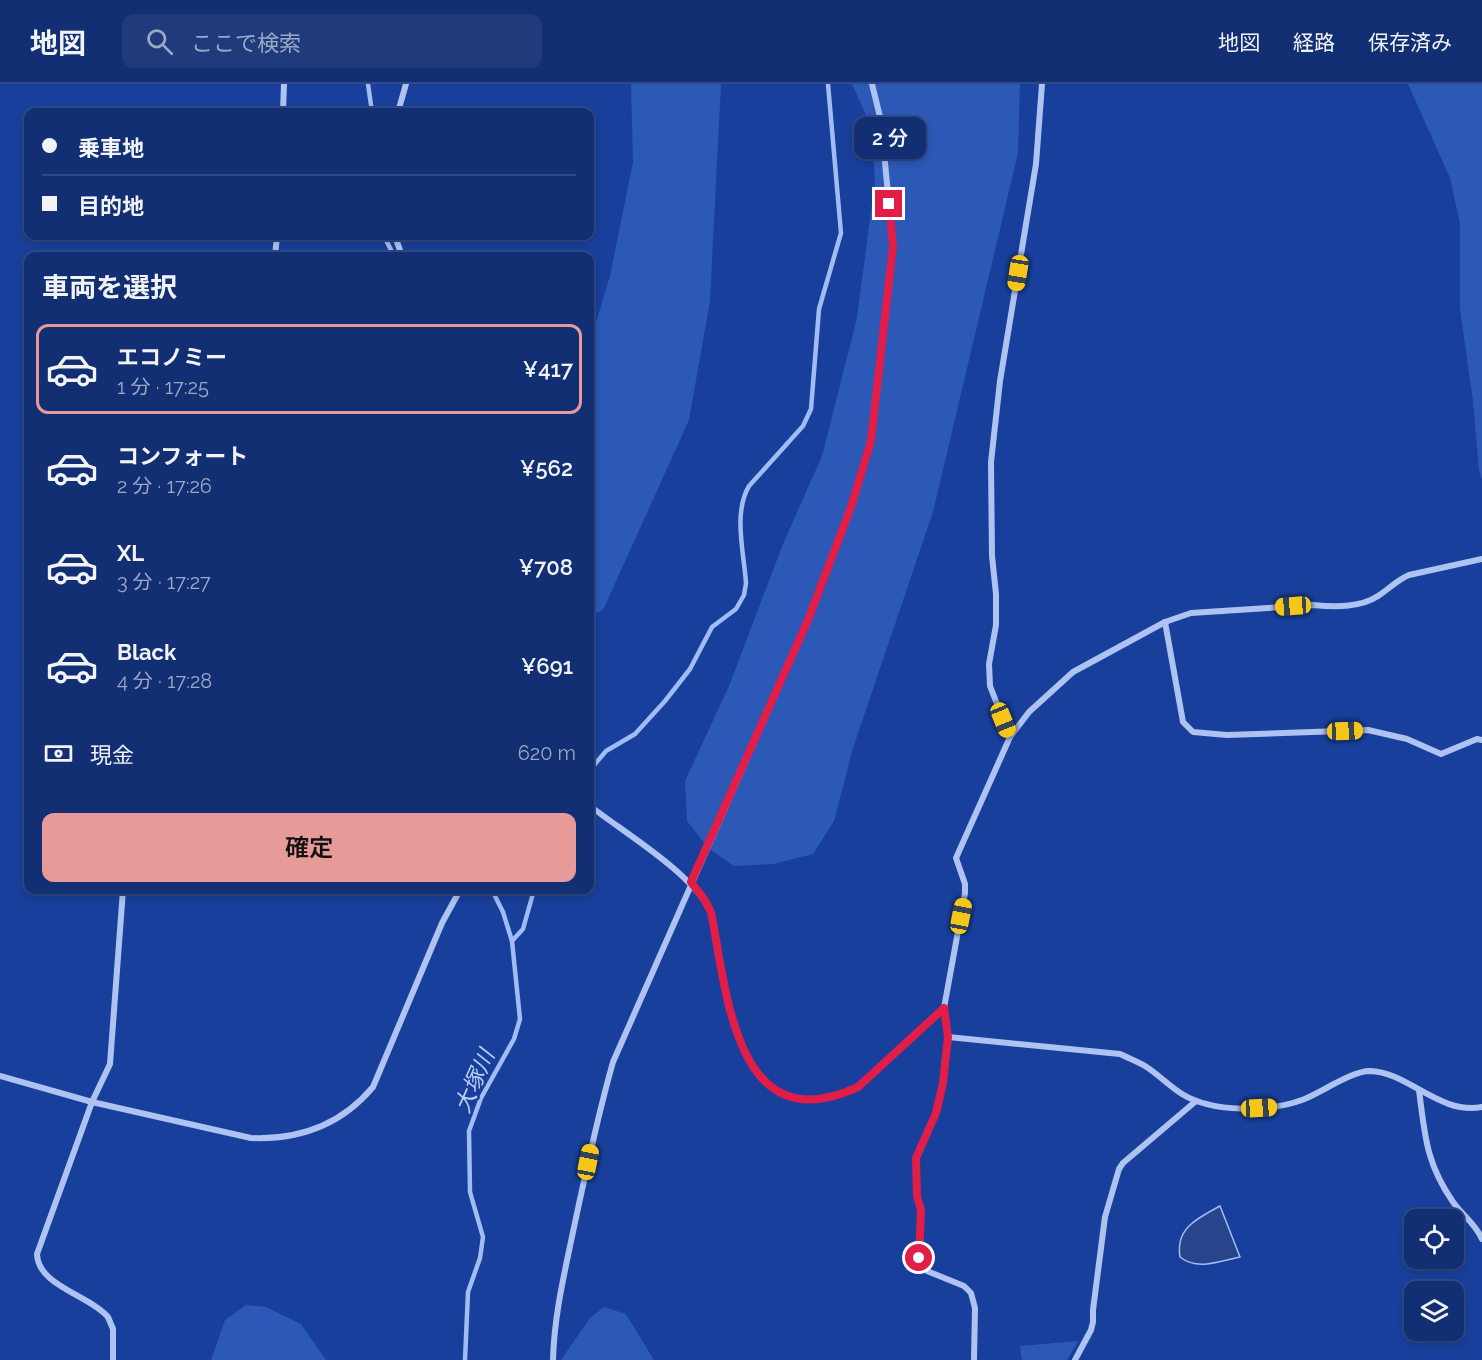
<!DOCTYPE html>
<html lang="ja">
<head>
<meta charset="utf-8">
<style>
  body { margin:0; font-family:Raleway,"Noto Sans JP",sans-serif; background:#1f3b7c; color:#f1f3f6; height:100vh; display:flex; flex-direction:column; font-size:22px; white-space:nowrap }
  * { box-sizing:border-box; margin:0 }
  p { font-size:20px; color:#9ca9c5 }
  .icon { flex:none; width:33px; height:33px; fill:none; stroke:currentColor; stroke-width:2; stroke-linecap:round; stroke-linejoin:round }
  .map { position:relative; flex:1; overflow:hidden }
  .side { position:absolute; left:24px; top:168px; width:570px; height:642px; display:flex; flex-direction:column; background:#122f74; border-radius:12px; box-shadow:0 3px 9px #0003,0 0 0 2px #314a86 }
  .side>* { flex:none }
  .hud { position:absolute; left:24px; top:24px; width:570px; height:132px; border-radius:12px; box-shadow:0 3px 9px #0003,0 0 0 2px #314a86; display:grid; align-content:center; height:132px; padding:0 18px; background:#122f74 }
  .tools { position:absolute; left:1404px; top:1125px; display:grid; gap:12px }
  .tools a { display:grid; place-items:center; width:60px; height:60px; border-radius:12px; background:#122f74; box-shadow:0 3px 9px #0003,0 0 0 2px #314a86; font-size:30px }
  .end { position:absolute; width:27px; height:27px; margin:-14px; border:8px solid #e11d48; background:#fff; box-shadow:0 0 0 3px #fff }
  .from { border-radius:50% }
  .bubble { position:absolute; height:42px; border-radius:12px; background:#122f74; box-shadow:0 3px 9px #0003,0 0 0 2px #314a86; font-size:20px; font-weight:600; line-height:42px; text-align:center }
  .car { position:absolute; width:18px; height:36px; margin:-18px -9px; border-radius:8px; box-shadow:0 0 4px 2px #0007; background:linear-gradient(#f5c518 24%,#345 0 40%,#f5c518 0 76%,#345 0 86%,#f5c518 0) }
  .hud b { display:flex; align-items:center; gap:21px; height:57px; font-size:22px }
  .hud b+b { border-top:2px solid #314a86 }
  .hud i { width:15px; height:15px; background:#f1f3f6 }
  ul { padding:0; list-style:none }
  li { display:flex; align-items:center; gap:18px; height:90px; margin:0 12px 9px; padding:0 6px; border:3px solid transparent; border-radius:12px }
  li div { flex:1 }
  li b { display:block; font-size:22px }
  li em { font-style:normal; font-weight:600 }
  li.current { border-color:#e69b98 }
  li>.icon { width:54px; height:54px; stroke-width:1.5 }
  h2 { padding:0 18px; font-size:27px; line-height:72px }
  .pay { display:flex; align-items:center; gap:15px; height:66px; padding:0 18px; font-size:22px }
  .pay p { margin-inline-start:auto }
  .primary-button { display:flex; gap:12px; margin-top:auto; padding:12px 18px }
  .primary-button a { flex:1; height:69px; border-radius:12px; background:#e69b98; color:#111; font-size:24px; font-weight:600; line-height:69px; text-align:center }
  header { display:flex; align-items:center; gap:36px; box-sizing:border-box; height:84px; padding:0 30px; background:#122f74; border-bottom:2px solid #314a86 }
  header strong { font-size:28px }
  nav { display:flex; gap:33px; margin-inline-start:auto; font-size:21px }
  .search { width:420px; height:54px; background:#1f3b7c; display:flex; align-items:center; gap:15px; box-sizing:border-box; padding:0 21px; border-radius:12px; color:#9ca9c5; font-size:22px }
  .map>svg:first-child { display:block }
</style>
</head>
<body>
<header>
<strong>地図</strong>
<div class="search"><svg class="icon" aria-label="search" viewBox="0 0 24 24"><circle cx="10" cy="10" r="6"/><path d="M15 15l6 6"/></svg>ここで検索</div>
<nav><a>地図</a><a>経路</a><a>保存済み</a></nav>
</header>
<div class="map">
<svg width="1482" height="1276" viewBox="0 0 1482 1276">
  <rect width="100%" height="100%" fill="#183f9b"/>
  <g fill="#2c58b8">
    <polygon points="631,0 721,0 710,217 689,336 603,526 590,531 590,258 610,192 633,78"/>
    <polygon points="852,0 1020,0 1018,69 933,428 853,664 834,737 813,770 774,780 734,782 708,764 687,737 685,697 729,602 783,460 822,372 857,234 875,96 871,42"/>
    <polygon points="1408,0 1482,0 1482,396 1479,386 1473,317 1460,225 1460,139 1450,94"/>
    <polygon points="246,1221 266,1223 301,1240 326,1276 211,1276 225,1236"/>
    <polygon points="604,1223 626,1230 654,1276 561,1276 590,1234"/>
    <polygon points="1078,1257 1067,1276 1022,1276 1020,1262"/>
  </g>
  <path fill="#28448a" stroke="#a1bcf4" stroke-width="1.5" d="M1220,1122L1240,1173C1219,1177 1198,1187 1180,1173C1175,1144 1198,1134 1220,1122Z"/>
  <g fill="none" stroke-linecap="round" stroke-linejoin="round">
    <g stroke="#a1bcf4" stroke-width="4.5">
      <polyline points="368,0 372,28"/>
      <polyline points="384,152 394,172"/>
      <path d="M590,686L606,667L635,650L665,617L690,585L712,543L736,525L744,511L746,499C744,469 733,429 749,402L803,342L811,325L819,225L841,149L828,0"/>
      <polyline points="512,857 523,845 534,806"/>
      <polyline points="465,1276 468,1208 480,1174 483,1153 470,1108 469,1047 481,1014 514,955 520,935 512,857 503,828 492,806"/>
    </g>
    <g stroke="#aec3f2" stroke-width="6">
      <polyline points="283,28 284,0"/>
      <polyline points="398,28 406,0"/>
      <polyline points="395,152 402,172"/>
      <polyline points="275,172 277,152"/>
      <path d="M1165,538L1191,529L1313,521C1334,523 1360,524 1378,512C1389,505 1397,496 1409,491L1482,475"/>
      <polyline points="1010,653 990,602 989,580 996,541 996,510 992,472 991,378 1000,297 1036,80 1042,0"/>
      <path d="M590,722C626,750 691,788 711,828C727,909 735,1060 858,1003L944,924"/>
      <path d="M948,953L1120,970C1128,974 1137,977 1145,982C1158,990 1169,1002 1182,1010C1213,1029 1269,1028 1302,1016C1321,1009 1351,987 1370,987C1408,988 1439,1031 1482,1023"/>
      <path d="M0,992L92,1018L251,1054C300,1056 341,1041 373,1003L442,839L460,806"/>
      <path d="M1419,1006C1425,1052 1426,1079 1453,1118C1462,1131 1475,1139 1482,1155"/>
      <path d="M113,1276V1245L108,1233C89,1211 38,1202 37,1170L92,1018L110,980L123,806"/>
      <path d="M553,1276C554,1233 564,1191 573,1148C585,1091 597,1034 613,978L808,536L851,423L871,357L893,162L881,37L872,0"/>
      <polyline points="974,1276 975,1224 971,1209 964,1202 927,1187 919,1174 921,1126 917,1112 916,1075 936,1029 943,999 948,953 944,924 965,809 965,800 956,774 1010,653 1029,628 1073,588 1165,538 1183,638 1193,648 1227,651 1368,646 1407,655 1441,670 1477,655 1482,656"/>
      <polyline points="1075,1276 1091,1246 1093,1238 1093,1226 1105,1133 1119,1085 1123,1079 1196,1017"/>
    </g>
  </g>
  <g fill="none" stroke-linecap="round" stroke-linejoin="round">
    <path stroke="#e11d48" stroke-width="8" d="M889,120L893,162L871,357L851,423L808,536L691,798L704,815L711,828C727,908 735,1060 858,1003L944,924L948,953L943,999L936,1029L916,1074L917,1112L921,1126L919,1174"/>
  </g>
  <g text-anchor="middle" stroke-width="5" stroke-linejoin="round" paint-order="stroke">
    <g font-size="22" font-style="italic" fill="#bacef8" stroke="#183f9b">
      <text transform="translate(474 997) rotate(-66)" y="8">大塚川</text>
    </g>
  </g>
</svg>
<div class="tools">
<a><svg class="icon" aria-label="locate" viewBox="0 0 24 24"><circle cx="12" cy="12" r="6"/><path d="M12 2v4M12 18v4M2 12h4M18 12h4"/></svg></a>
<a><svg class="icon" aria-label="layers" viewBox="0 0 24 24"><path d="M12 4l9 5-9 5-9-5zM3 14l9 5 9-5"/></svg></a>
</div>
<i class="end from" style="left:919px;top:1174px"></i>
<i class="end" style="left:889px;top:120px"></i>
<div class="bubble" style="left:854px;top:33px;width:72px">2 分</div>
<i class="car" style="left:1018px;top:189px;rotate:189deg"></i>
<i class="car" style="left:1293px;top:522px;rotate:266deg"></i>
<i class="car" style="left:1003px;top:636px;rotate:158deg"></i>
<i class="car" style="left:1345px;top:647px;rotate:88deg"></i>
<i class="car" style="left:961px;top:832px;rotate:11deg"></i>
<i class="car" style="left:1259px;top:1024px;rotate:87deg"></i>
<i class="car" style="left:588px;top:1078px;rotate:11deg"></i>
<div class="hud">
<b><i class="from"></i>乗車地</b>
<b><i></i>目的地</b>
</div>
<section class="side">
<h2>車両を選択</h2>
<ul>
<li class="current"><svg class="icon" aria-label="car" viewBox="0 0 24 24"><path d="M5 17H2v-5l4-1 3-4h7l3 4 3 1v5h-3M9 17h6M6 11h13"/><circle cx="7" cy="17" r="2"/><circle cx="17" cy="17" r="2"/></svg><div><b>エコノミー</b><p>1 分 · 17:25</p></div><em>¥417</em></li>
<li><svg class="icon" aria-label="car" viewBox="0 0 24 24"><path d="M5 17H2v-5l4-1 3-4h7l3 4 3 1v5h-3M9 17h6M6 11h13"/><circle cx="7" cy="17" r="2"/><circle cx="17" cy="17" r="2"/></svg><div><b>コンフォート</b><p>2 分 · 17:26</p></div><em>¥562</em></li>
<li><svg class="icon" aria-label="car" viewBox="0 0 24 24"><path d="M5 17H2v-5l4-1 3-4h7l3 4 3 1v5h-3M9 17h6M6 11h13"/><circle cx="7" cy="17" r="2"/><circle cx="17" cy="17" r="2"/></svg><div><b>XL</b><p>3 分 · 17:27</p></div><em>¥708</em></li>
<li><svg class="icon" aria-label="car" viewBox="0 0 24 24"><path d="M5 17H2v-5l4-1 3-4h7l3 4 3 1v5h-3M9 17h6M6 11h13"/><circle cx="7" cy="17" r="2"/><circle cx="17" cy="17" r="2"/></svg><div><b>Black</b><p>4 分 · 17:28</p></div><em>¥691</em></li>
</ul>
<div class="pay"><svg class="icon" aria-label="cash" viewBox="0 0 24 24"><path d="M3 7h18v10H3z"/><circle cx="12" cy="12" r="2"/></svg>現金<p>620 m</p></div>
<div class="primary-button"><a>確定</a></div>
</section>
</div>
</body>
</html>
